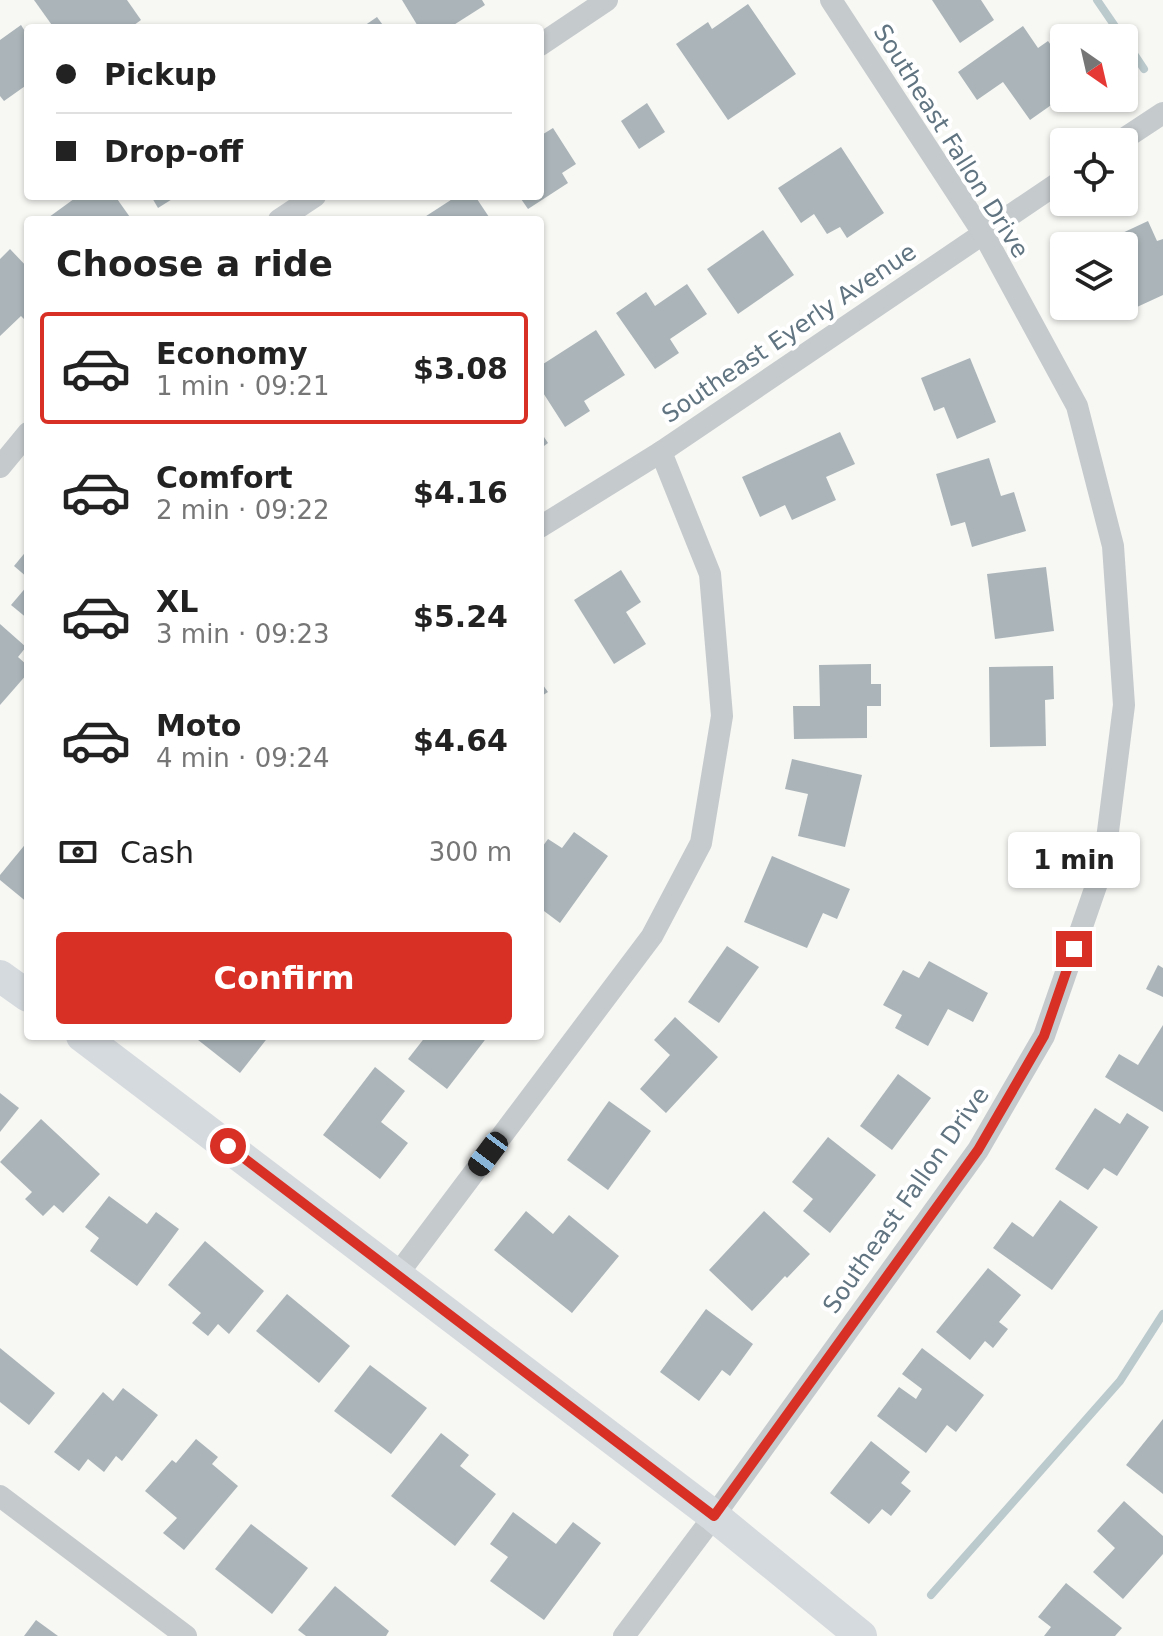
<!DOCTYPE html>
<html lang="en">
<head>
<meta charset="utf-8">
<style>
  body { margin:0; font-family:"DejaVu Sans",sans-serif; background:#f2f2f2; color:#222; height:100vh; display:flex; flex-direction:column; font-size:30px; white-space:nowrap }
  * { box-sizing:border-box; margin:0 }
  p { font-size:26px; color:#767676 }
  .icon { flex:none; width:44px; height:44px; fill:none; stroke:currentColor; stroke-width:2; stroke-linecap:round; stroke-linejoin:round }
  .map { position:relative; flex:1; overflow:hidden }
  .details { position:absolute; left:24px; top:216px; width:520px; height:824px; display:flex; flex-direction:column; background:#fff; border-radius:8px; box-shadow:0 2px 6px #0004 }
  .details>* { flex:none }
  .banner { position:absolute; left:24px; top:24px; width:520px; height:176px; border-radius:8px; box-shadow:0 2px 6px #0004; display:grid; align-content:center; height:176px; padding:0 32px; background:#fff }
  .needle { width:52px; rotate:146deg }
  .buttons { position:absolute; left:1050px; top:24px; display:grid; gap:16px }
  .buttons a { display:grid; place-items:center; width:88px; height:88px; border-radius:8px; background:#fff; box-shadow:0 2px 6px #0004; font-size:40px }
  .end { position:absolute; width:36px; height:36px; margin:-18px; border:10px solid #d93025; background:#fff; box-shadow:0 0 0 4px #fff }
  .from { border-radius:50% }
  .bubble { position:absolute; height:56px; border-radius:8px; background:#fff; box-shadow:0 2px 6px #0004; font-size:26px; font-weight:600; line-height:56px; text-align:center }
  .car { position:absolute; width:24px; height:48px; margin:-24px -12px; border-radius:10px; box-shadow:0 0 6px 2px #0007; background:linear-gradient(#222 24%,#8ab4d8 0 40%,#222 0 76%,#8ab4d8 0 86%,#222 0) }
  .banner b { display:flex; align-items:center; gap:28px; height:76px; font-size:30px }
  .banner b+b { border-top:2px solid #e0e0e0 }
  .banner i { width:20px; height:20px; background:#222 }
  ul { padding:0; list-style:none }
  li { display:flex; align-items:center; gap:24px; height:112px; margin:0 16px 12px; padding:0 16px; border:4px solid transparent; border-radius:8px }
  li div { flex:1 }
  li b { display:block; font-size:30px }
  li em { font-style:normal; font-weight:600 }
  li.active { border-color:#d93025 }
  li>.icon { width:72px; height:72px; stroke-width:1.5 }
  h2 { padding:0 32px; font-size:36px; line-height:96px }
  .pay { display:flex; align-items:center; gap:20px; height:88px; padding:0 32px; font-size:30px }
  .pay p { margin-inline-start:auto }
  .primary-button { display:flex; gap:16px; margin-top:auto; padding:16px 32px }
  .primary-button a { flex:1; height:92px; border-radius:8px; background:#d93025; color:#fff; font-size:32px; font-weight:600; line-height:92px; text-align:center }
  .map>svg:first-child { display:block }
</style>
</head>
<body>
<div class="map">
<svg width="1163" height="1636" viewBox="0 0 1163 1636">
  <rect width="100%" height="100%" fill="#f7f7f4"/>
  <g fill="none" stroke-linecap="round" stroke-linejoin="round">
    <g stroke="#bbcacd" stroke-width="8">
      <polyline points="1097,0 1123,38"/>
      <polyline points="1124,39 1144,69"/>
      <polyline points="931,1595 1120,1381 1163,1314"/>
    </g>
  </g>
  <g fill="#abb5b9">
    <polygon points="34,0 127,0 141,20 130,28 54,28"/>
    <polygon points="402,0 482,0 485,5 449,28 419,28"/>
    <polygon points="932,0 981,0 994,20 960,43"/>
    <polygon points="748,4 796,74 728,120 676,44 708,22 712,29"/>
    <polygon points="377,17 385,28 361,28"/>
    <polygon points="21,25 28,36 28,71 24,73 28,79 28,84 4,101 0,96 0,40"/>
    <polygon points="1023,26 1038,48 1048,41 1064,63 1064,75 1057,80 1064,90 1064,96 1030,120 1003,82 977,100 958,72"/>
    <polygon points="647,103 665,132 639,149 621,121"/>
    <polygon points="553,128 576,164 562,173 568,183 528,209 519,196 540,196 540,136"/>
    <polygon points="841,147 884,213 847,238 840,227 827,234 814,214 801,223 778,188"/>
    <polygon points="78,196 115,196 132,220 45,220"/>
    <polygon points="151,196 177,196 158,208"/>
    <polygon points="457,196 475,196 491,220 420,220"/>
    <polygon points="1148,221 1157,241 1163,239 1163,295 1111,319 1105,306 1124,306 1124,246 1104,246 1103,242"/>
    <polygon points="763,230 794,275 738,314 707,269"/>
    <polygon points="10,249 28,268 28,323 21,316 0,336 0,259"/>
    <polygon points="687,284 707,314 670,339 679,353 655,369 616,313 646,292 655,306"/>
    <polygon points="596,330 625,375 584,401 590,411 565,427 540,388 540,366"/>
    <polygon points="970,358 996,422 957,439 944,407 934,411 921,378"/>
    <polygon points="540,431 548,443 540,449"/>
    <polygon points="840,432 855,464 826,477 836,500 792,520 785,505 760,517 742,477"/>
    <polygon points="989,458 1001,496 1014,492 1026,531 972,547 965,522 951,526 936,474"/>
    <polygon points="28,549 28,578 14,566"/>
    <polygon points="1046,567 1054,631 995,639 987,574"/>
    <polygon points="621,570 641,602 626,612 646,644 614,664 574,600"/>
    <polygon points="28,585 28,619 11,605"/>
    <polygon points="0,624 26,647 18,657 28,666 28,673 0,705"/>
    <polygon points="871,664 871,684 881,684 881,706 867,706 867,738 794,739 793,706 820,706 819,665"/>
    <polygon points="1053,666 1054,699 1045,700 1046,746 990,747 989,667"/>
    <polygon points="540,681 548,692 540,697"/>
    <polygon points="792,759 862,775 845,847 798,836 808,794 785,789"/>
    <polygon points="574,832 608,856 560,923 540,908 540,850 548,839 562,848"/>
    <polygon points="28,841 28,903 0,880 0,875"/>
    <polygon points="772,856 850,889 837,919 823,913 807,948 744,922"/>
    <polygon points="727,946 759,967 719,1023 688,1002"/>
    <polygon points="929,961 988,993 973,1022 948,1009 928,1046 895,1028 902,1015 883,1005 903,970 919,978"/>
    <polygon points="1158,965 1163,968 1163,997 1146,989"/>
    <polygon points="675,1017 718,1057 666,1113 640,1089 670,1055 654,1040"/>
    <polygon points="1163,1025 1163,1112 1105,1077 1119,1054 1138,1065"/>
    <polygon points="193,1036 269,1036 240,1073"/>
    <polygon points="426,1036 488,1036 447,1089 408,1059"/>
    <polygon points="375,1067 405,1091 381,1122 408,1143 380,1179 323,1135"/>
    <polygon points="898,1074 931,1098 892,1150 860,1126"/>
    <polygon points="0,1093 19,1108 0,1132"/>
    <polygon points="609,1101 651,1131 608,1190 567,1160"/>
    <polygon points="1095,1108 1120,1124 1127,1113 1149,1127 1117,1176 1104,1168 1088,1190 1055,1169"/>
    <polygon points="41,1119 100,1174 63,1213 54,1205 43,1216 25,1199 32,1192 0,1162"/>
    <polygon points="828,1137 876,1175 830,1233 803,1211 813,1199 792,1182"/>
    <polygon points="109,1196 147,1224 156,1212 179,1229 137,1286 90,1251 99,1238 85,1227"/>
    <polygon points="1060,1200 1098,1227 1052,1290 993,1248 1012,1222 1033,1237"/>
    <polygon points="526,1211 553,1234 569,1215 619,1256 572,1313 494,1250"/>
    <polygon points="764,1211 810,1254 787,1278 785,1276 752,1311 709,1270"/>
    <polygon points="205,1241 264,1291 229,1334 218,1324 208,1336 192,1323 201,1313 168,1285"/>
    <polygon points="988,1268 1021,1295 999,1322 1008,1329 993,1348 985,1341 970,1360 936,1332"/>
    <polygon points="287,1294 350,1346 319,1383 256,1331"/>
    <polygon points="706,1309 753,1344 730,1376 722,1370 699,1401 660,1372"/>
    <polygon points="0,1348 55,1393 29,1425 0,1402"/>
    <polygon points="922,1348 984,1395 956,1432 947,1425 926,1453 877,1416 899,1387 916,1399 922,1389 902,1374"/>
    <polygon points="370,1365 427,1408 391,1454 334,1411"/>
    <polygon points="123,1388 158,1415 122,1461 116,1456 104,1472 88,1459 79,1471 54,1452 103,1392 113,1401"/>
    <polygon points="1163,1419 1163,1494 1126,1465"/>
    <polygon points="441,1433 469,1455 460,1466 496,1494 455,1546 391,1496"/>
    <polygon points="196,1439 218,1457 212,1464 238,1486 184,1550 163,1533 177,1518 145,1491 172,1460 176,1463"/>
    <polygon points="871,1441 910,1472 901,1483 911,1491 891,1516 882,1509 869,1524 830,1493"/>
    <polygon points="1124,1501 1163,1536 1163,1554 1123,1599 1093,1572 1115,1548 1097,1531"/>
    <polygon points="513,1512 556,1544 573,1522 601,1543 544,1620 490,1581 508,1557 490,1544"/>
    <polygon points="251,1524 308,1568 272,1614 215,1569"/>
    <polygon points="1066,1583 1122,1628 1115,1636 1044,1636 1051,1627 1038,1617"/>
    <polygon points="335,1586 389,1631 386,1636 306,1636 298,1630"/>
    <polygon points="36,1620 58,1636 24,1636"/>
  </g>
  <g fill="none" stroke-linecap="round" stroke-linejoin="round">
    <g stroke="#c5cacc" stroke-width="22">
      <polyline points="540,45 607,0"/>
      <polyline points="1119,142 1163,113"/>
      <polyline points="279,220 315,196"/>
      <polyline points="0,467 28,433"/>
      <polyline points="540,527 661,452 1064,179"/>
      <polyline points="397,1275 652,936 701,843 722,716 710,574 661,452"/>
      <polyline points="0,1496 186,1636"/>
      <polyline points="624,1636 714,1516 978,1150 1044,1036 1104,863 1124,705 1113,546 1077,406 983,233 831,0"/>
    </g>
    <g stroke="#d5dade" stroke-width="32">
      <polyline points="0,976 28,996"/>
      <polyline points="82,1036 714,1516 861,1636"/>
    </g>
  </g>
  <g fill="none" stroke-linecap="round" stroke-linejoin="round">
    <polyline stroke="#d93025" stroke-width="10" points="228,1146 714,1516 978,1150 1044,1036 1074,949"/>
  </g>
  <g text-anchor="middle" stroke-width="8" stroke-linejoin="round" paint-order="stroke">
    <g font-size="24" fill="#607581" stroke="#fff">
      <text transform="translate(951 141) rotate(58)" y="8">Southeast Fallon Drive</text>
      <text transform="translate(789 333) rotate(-34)" y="8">Southeast Eyerly Avenue</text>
      <text transform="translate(906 1200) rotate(-55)" y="8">Southeast Fallon Drive</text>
    </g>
  </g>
</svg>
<div class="buttons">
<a><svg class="needle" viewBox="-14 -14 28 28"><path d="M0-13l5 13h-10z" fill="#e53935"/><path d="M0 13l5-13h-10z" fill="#767676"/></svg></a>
<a><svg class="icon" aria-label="locate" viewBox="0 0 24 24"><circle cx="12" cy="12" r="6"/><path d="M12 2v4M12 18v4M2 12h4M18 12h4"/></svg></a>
<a><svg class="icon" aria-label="layers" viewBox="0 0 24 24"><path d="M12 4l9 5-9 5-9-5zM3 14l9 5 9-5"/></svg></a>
</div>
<i class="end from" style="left:228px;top:1146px"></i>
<i class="end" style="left:1074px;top:949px"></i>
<div class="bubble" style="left:1008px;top:832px;width:132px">1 min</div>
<i class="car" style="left:488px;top:1154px;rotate:217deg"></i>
<div class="banner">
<b><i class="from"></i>Pickup</b>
<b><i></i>Drop-off</b>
</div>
<section class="details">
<h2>Choose a ride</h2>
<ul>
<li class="active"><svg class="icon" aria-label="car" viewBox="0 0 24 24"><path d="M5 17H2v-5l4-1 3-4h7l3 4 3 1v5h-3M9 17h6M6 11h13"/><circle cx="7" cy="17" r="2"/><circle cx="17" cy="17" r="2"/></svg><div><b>Economy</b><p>1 min · 09:21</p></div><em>$3.08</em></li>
<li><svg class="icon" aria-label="car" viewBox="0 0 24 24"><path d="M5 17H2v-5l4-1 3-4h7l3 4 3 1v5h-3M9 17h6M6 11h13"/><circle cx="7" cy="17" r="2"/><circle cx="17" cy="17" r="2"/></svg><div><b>Comfort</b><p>2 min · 09:22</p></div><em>$4.16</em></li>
<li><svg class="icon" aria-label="car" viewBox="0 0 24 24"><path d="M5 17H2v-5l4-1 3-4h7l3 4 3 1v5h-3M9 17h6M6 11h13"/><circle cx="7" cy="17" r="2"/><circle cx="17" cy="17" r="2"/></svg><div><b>XL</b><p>3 min · 09:23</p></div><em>$5.24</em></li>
<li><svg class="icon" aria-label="car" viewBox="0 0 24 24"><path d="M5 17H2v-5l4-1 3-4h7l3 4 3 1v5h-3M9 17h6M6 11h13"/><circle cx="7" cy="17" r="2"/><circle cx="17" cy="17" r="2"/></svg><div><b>Moto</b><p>4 min · 09:24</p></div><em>$4.64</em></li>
</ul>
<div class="pay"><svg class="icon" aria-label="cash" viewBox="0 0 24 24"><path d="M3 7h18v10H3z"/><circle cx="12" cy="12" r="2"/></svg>Cash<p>300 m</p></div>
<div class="primary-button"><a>Confirm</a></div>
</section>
</div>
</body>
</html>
